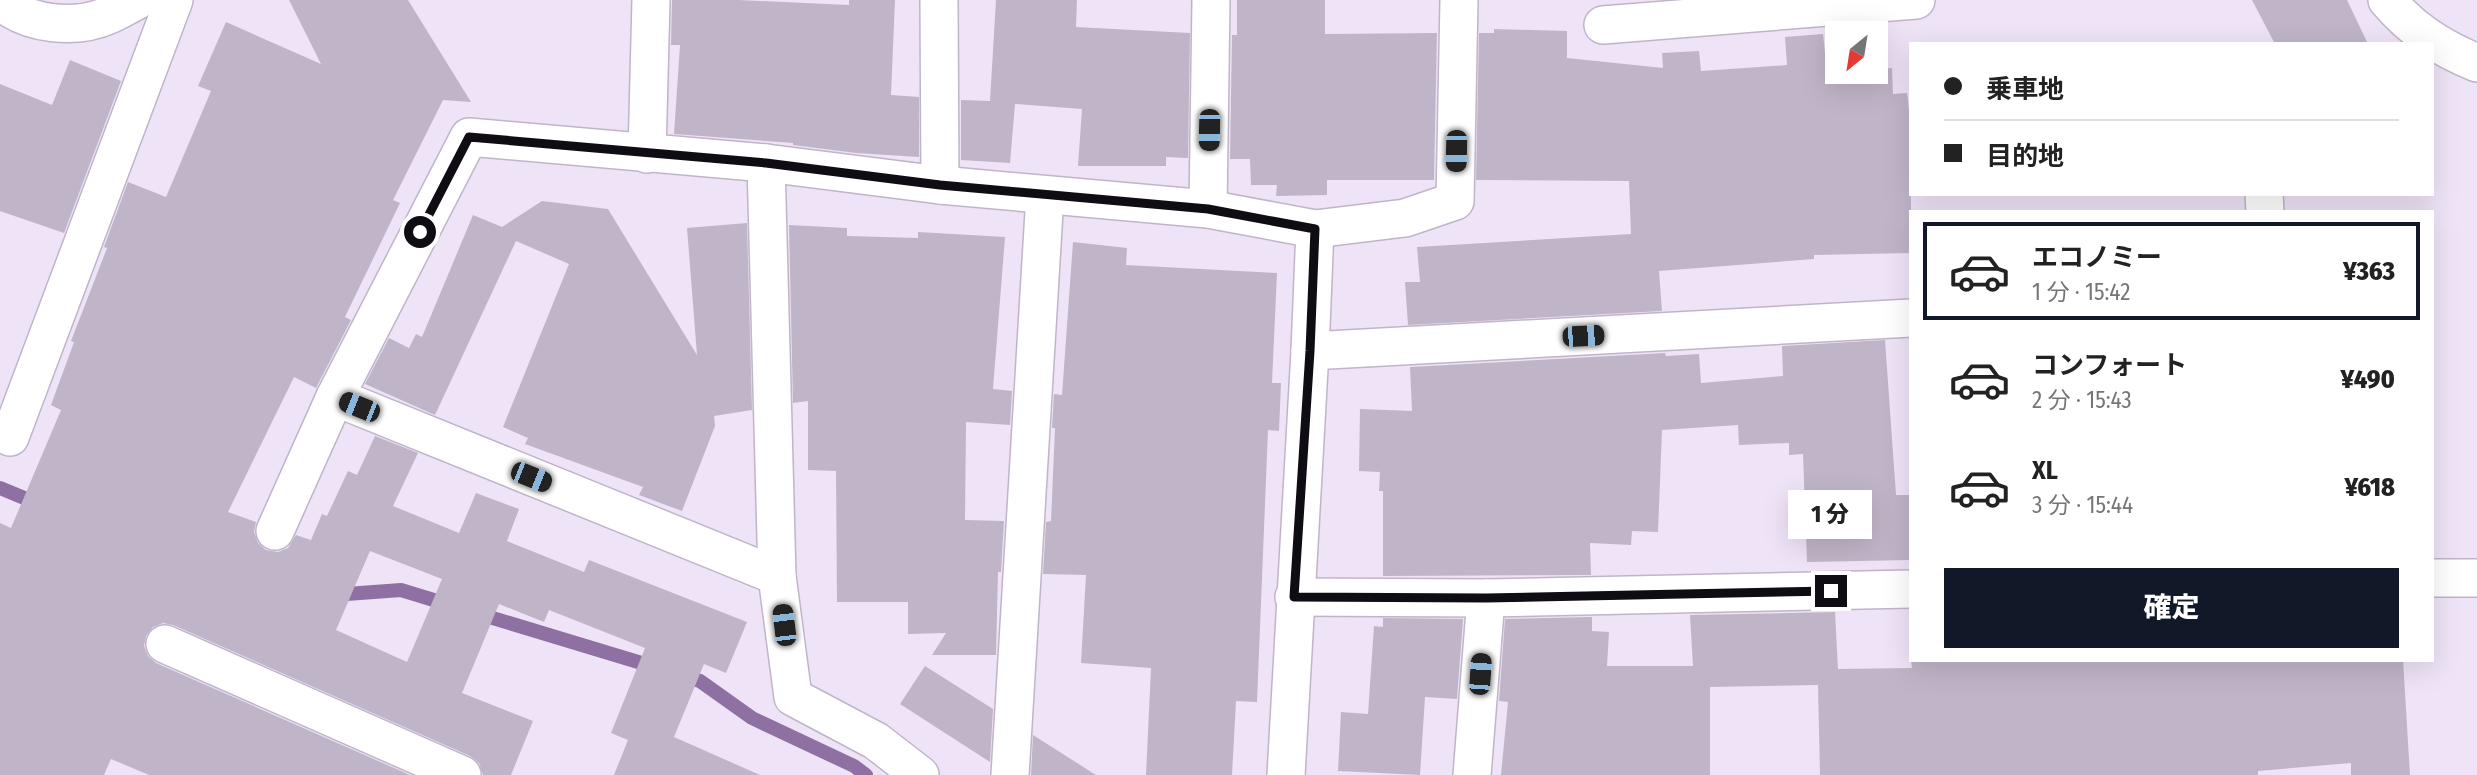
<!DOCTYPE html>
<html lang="ja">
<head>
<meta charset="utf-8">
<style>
  body { margin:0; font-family:"Fira Sans Condensed","Noto Sans JP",sans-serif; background:#f6f6f6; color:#222; height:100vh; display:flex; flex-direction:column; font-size:26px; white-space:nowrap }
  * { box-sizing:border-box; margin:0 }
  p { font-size:23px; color:#767676 }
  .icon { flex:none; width:38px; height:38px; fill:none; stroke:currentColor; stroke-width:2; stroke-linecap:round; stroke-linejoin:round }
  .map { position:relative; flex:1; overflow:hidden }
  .panel { position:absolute; left:1909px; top:210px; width:525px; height:452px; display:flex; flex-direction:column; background:#fff; border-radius:0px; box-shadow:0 7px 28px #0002 }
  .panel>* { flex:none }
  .guide { position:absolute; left:1909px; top:42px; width:525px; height:154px; border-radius:0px; box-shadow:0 7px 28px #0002; display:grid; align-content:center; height:154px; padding:0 35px; background:#fff }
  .needle { width:46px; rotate:210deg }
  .controls { position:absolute; left:1825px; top:21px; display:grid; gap:14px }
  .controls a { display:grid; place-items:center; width:63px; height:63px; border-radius:0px; background:#fff; box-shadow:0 7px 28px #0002; font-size:35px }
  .end { position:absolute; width:32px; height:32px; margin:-16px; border:9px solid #100c13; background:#fff; box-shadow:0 0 0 4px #fff }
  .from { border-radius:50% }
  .bubble { position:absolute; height:49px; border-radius:0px; background:#fff; box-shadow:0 7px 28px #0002; font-size:23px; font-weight:800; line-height:49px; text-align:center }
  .car { position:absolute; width:21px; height:42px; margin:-21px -10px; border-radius:9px; box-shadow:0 0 5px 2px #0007; background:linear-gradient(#222 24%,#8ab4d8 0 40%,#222 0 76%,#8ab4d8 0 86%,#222 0) }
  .guide b { display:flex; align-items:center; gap:24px; height:66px; font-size:26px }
  .guide b+b { border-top:2px solid #e0e0e0 }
  .guide i { width:18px; height:18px; background:#222 }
  ul { padding:12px 0 0; list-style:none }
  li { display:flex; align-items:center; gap:21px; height:98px; margin:0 14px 10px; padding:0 21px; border:4px solid transparent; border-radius:0px }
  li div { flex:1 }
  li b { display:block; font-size:26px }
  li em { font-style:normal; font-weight:800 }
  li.current { border-color:#111827 }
  li>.icon { width:63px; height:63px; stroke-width:1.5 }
  .cta { display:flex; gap:14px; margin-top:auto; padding:14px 35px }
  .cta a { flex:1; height:80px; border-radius:0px; background:#111827; color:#fff; font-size:28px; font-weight:800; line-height:80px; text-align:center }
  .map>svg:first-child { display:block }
</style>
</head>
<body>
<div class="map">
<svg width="2477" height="775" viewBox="0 0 2477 775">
  <rect width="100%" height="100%" fill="#efe3f7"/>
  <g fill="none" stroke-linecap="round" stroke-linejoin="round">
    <g stroke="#8f70a2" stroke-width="14">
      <polyline points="0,488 41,505"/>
      <polyline points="333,595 401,590 450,605"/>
      <polyline points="476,613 658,668"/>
      <polyline points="681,675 700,681 752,718 854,766 866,775"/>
    </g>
  </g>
  <g fill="#c0b5c8" fill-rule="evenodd">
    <path d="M289,0H408L471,102L443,100L393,200L400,203L345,317L351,320L316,388L294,377L228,512L256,522L254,532L258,543L266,550L278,552L288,548L296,535L311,540L322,514L327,516L348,471L357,475L375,436L418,453L393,506L459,533L476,493L519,509L507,541L584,572L589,560L747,622L726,673L704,664L674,737L760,775H614L628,740L611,733L645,648L549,610L544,622L499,604L462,693L533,721L511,775H483L479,763L470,756L173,625L163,623L153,627L146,636L144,646L148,656L156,663L410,775H149L111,759L104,775H0V523L11,528L61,410L51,405L74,342L71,341L107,248L104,247L128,182L166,197L211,91L198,86L226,22L321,64ZM370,551L442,579L407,662L336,630Z"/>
    <polygon points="672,0 739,0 849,5 849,0 895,0 891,95 919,97 919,157 856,153 793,145 793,143 674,134 680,45 671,45"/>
    <polygon points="996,0 1077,0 1076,27 1190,33 1188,158 1166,157 1166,166 1078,166 1082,109 1015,104 1010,163 961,160 961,100 990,101"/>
    <polygon points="1237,0 1325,0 1325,34 1437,33 1434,180 1327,180 1327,195 1276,196 1277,185 1251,185 1250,159 1230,159 1232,35 1237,35"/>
    <polygon points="2252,0 2347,0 2368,44 2275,44"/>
    <polygon points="1494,29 1567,31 1567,58 1663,68 1662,53 1699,51 1701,71 1787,65 1785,37 1823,34 1827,72 1876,72 1876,69 1892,68 1893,94 1907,93 1911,127 1911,253 1814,255 1814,259 1659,271 1662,311 1408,325 1405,282 1420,282 1417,247 1631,234 1629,181 1476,180 1479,33 1494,33"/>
    <polygon points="70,60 121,81 64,233 0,211 0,84 52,105"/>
    <polygon points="542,201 608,209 697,355 687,228 747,223 752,410 714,416 715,426 682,511 639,495 643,487 525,444 528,438 503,427 569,264 516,241 435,415 365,384 389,338 409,348 416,334 422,337 473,215 502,227"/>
    <polygon points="789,225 847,228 847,236 918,238 918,232 1005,237 993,389 1012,391 1010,425 966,422 965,520 1004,521 1001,572 998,572 996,655 932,655 946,633 908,634 908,602 837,602 836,471 808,470 808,401 793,403"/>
    <polygon points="1073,242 1127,248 1126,265 1277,273 1272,383 1281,383 1279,431 1268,430 1257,702 1236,701 1232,775 1146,775 1151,668 1081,663 1086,575 1043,574 1046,522 1051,521 1055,428 1052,428 1054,394 1062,395"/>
    <polygon points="1885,340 1896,495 1911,495 1911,560 1807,562 1803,454 1789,455 1789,443 1739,445 1738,425 1662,430 1658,532 1632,531 1631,545 1590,543 1591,575 1383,576 1383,491 1379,491 1380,472 1359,471 1360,409 1412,411 1410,367 1665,353 1666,356 1699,354 1701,383 1783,376 1782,346"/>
    <polygon points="1835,612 1838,669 1912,668 1911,660 2403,660 2410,775 2351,775 2351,763 2258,771 2258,775 1820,775 1818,685 1710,687 1710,775 1501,775 1508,702 1499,701 1505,619 1592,617 1592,631 1609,632 1607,666 1693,666 1690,615"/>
    <polygon points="1383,618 1463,619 1457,699 1425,697 1420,775 1338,771 1341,712 1368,714 1374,626 1383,627"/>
    <polygon points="925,666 993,709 990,762 900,704"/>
    <polygon points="1033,735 1096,775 1031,775"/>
  </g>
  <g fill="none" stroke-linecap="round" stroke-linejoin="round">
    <defs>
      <g id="minor">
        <polyline points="939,0 940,185"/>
        <path d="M2387,0C2412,30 2441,48 2477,63"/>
        <path d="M0,1C28,25 75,30 109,15C118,11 128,5 138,0"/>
        <polyline points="1603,25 1916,0"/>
        <polyline points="647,154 651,0"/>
        <polyline points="766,163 777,576"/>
        <polyline points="2264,194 2265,212"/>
        <polyline points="1208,209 1211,0"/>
        <polyline points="1315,229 1405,218 1455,201 1459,0"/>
        <polyline points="1310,351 1911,318"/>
        <polyline points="335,397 469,137 766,163 940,185 1208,209 1315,229 1310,351 1286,775"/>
        <polyline points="10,437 174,0"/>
        <polyline points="275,531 335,397 777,576 793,697 876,741 920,775"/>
        <polyline points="2432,578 2477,578"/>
        <polyline points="1294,597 1486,598 1911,589"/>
        <polyline points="165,644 462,775"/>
        <polyline points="1010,775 1045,195"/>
        <polyline points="1472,775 1486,598"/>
      </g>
    </defs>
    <use href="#minor" stroke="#c0b5c8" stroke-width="40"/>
    <use href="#minor" stroke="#fff" stroke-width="37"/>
  </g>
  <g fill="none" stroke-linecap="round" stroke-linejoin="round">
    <polyline stroke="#100c13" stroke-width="9" points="420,232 469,137 766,163 940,185 1208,209 1315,229 1310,351 1294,597 1486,598 1831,591"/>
  </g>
</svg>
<div class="controls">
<a><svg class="needle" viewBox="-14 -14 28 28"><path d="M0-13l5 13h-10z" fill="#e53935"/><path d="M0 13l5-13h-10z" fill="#767676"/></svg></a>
</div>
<i class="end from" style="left:420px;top:232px"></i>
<i class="end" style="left:1831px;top:591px"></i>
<div class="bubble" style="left:1788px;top:490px;width:84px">1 分</div>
<i class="car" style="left:1209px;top:130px;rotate:181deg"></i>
<i class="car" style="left:1456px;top:151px;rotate:181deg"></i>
<i class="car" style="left:1583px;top:336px;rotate:87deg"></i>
<i class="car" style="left:359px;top:407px;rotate:292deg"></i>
<i class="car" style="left:531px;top:477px;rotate:112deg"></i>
<i class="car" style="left:784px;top:625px;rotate:353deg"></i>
<i class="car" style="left:1480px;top:674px;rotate:4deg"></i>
<div class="guide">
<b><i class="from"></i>乗車地</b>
<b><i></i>目的地</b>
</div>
<section class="panel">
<ul>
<li class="current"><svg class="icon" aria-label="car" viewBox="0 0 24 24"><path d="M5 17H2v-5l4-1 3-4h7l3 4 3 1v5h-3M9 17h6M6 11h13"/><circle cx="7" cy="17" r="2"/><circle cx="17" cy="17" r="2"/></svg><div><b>エコノミー</b><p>1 分 · 15:42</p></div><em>¥363</em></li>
<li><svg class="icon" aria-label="car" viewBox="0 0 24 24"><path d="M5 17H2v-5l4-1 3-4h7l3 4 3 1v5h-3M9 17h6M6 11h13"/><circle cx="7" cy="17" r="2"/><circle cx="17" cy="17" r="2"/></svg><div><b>コンフォート</b><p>2 分 · 15:43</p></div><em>¥490</em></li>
<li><svg class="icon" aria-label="car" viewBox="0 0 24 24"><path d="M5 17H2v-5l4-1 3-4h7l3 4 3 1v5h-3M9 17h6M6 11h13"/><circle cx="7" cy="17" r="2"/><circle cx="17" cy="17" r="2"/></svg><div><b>XL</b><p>3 分 · 15:44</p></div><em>¥618</em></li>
</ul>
<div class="cta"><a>確定</a></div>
</section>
</div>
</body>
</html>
